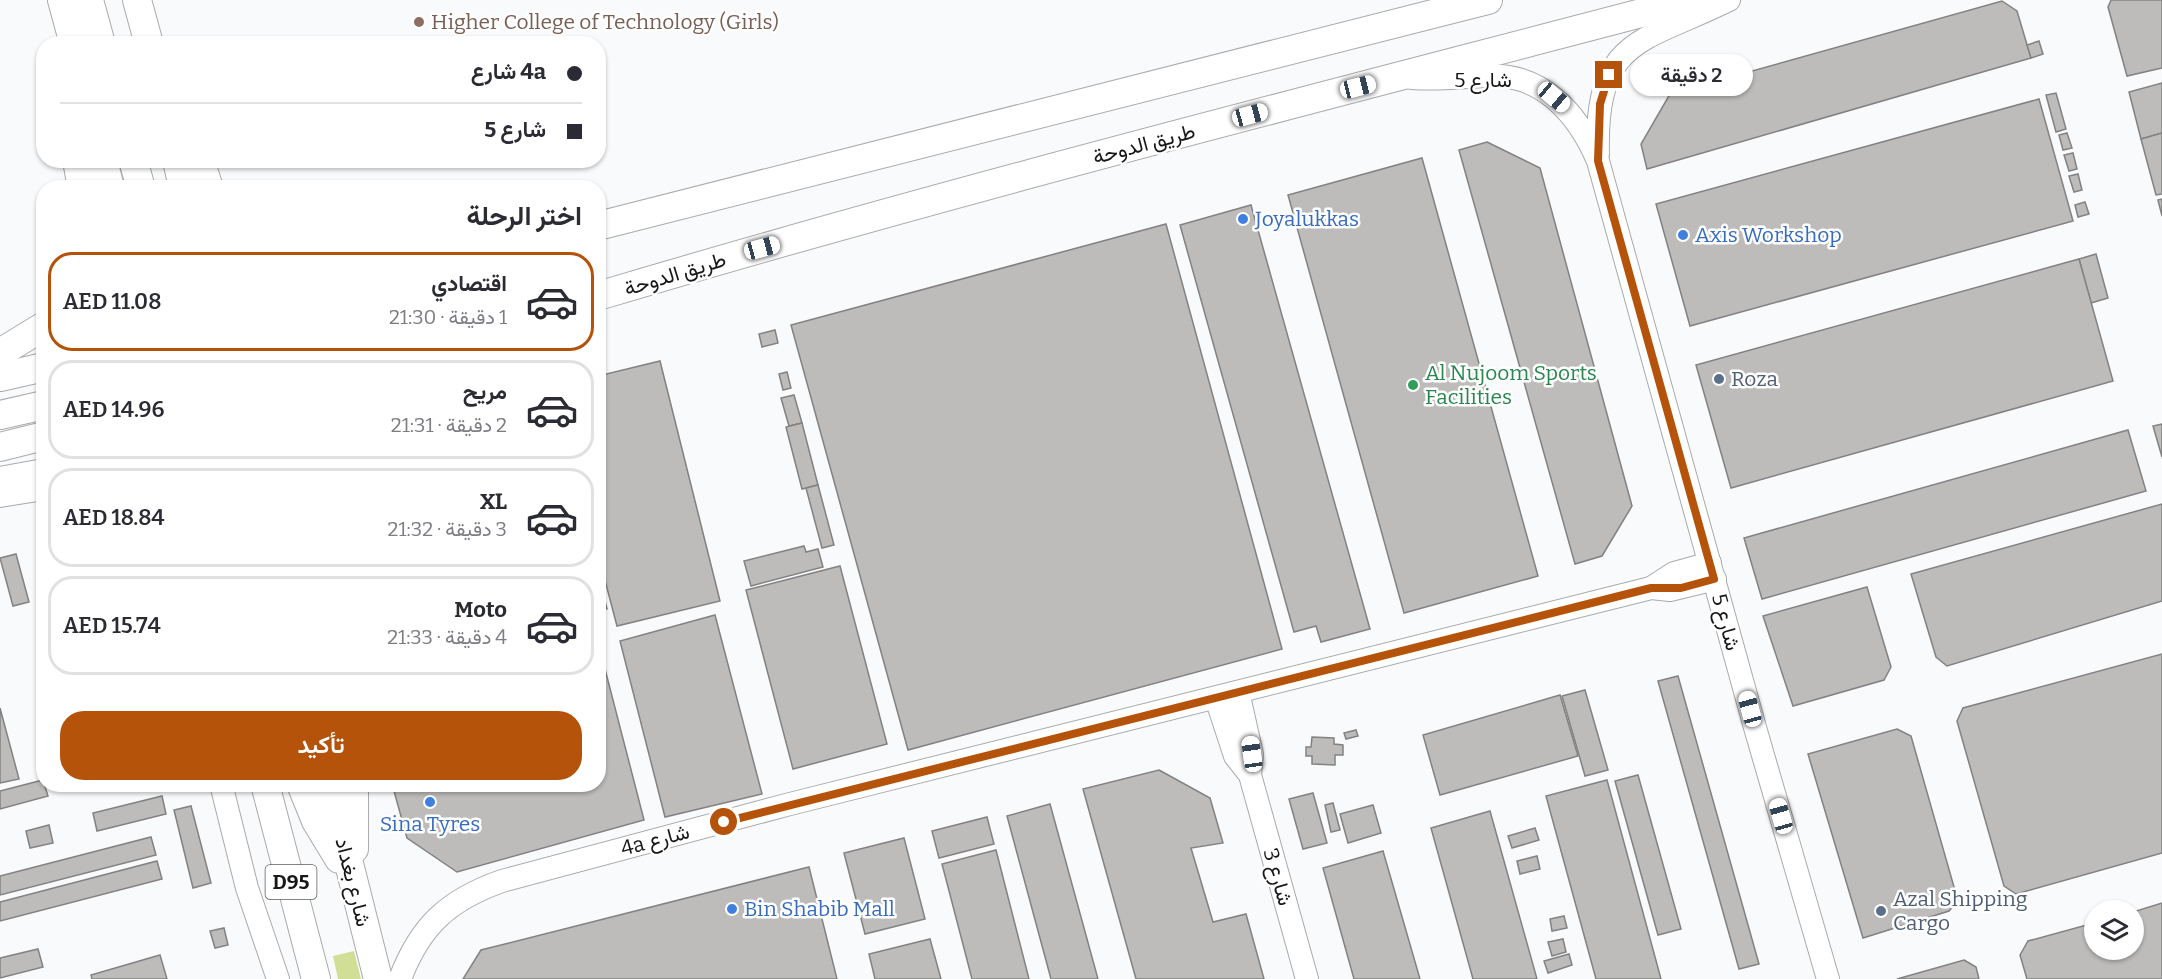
<!DOCTYPE html>
<html lang="ar">
<head>
<meta charset="utf-8">
<style>
  body { margin:0; font-family:Bitter,Vazirmatn,serif; background:#f7f7f7; color:#2b2b33; direction:rtl; height:100vh; display:flex; flex-direction:column; font-size:22px; white-space:nowrap }
  * { box-sizing:border-box; margin:0 }
  p { font-size:20px; color:#7c7c81 }
  .icon { flex:none; width:33px; height:33px; fill:none; stroke:currentColor; stroke-width:2; stroke-linecap:round; stroke-linejoin:round }
  .map { position:relative; flex:1; overflow:hidden; direction:ltr }
  .drawer { position:absolute; left:36px; top:180px; width:570px; height:612px; display:flex; flex-direction:column; background:#fff; border-radius:24px; box-shadow:0 2px 4px #0004; direction:rtl }
  .drawer>* { flex:none }
  .top-card { position:absolute; left:36px; top:36px; width:570px; height:132px; border-radius:24px; box-shadow:0 2px 4px #0004; direction:rtl; display:grid; align-content:center; height:132px; padding:0 24px; background:#fff }
  .tools { position:absolute; left:2084px; top:900px; display:grid; gap:12px }
  .tools a { display:grid; place-items:center; width:60px; height:60px; border-radius:50%; background:#fff; box-shadow:0 2px 4px #0004; font-size:30px }
  .end { position:absolute; width:27px; height:27px; margin:-14px; border:8px solid #b45309; background:#fff; box-shadow:0 0 0 3px #fff }
  .from { border-radius:50% }
  .bubble { position:absolute; height:42px; border-radius:21px; background:#fff; box-shadow:0 2px 4px #0004; font-size:20px; font-weight:600; line-height:42px; text-align:center; direction:rtl }
  .car { position:absolute; width:18px; height:36px; margin:-18px -9px; border-radius:8px; box-shadow:0 0 4px 2px #0007; background:linear-gradient(#fff 24%,#345 0 40%,#fff 0 76%,#345 0 86%,#fff 0) }
  .top-card b { display:flex; align-items:center; gap:21px; height:57px; font-size:22px }
  .top-card b+b { border-top:2px solid #e1e1e2 }
  .top-card i { width:15px; height:15px; background:#2b2b33 }
  ul { padding:0; list-style:none }
  li { display:flex; align-items:center; gap:18px; height:99px; margin:0 12px 9px; padding:0 12px; border:3px solid #e1e1e2; border-radius:24px }
  li div { flex:1 }
  li b { display:block; font-size:22px }
  li em { font-style:normal; font-weight:600 }
  li.selected { border-color:#b45309 }
  li>.icon { width:54px; height:54px; stroke-width:1.5 }
  h2 { padding:0 24px; font-size:27px; line-height:72px }
  .action { display:flex; gap:12px; margin-top:auto; padding:12px 24px }
  .action a { flex:1; height:69px; border-radius:24px; background:#b45309; color:#fff; font-size:24px; font-weight:600; line-height:69px; text-align:center }
  .map>svg:first-child { display:block }
</style>
</head>
<body>
<div class="map">
<svg width="2162" height="979" viewBox="0 0 2162 979">
  <rect width="100%" height="100%" fill="#f9fafb"/>
  <polygon fill="#d0de96" points="354,951 361,979 338,979 333,956"/>
  <g fill="#bdbcbb" stroke="#838282" stroke-width="1.5">
    <polygon points="2111,0 2162,0 2162,68 2127,76 2108,7"/>
    <polygon points="2002,1 2017,11 2031,58 1647,169 1641,144 1670,94"/>
    <polygon points="2039,41 2043,54 2031,58 2027,45"/>
    <polygon points="2162,83 2162,133 2141,139 2129,92"/>
    <polygon points="2056,93 2066,129 2056,132 2046,95"/>
    <polygon points="2039,99 2073,221 1690,326 1656,204"/>
    <polygon points="2067,133 2072,148 2063,150 2059,135"/>
    <polygon points="2162,133 2162,194 2156,195 2141,139"/>
    <polygon points="1487,142 1540,168 1632,506 1602,556 1575,564 1459,150"/>
    <polygon points="2073,153 2077,169 2069,171 2064,155"/>
    <polygon points="1422,158 1538,576 1404,613 1288,195"/>
    <polygon points="2078,174 2082,190 2074,192 2069,176"/>
    <polygon points="2162,199 2162,216 2158,200"/>
    <polygon points="2085,202 2089,214 2078,217 2075,205"/>
    <polygon points="1251,205 1370,629 1321,642 1316,626 1294,632 1180,225"/>
    <polygon points="1166,224 1282,649 908,750 791,325"/>
    <polygon points="2096,254 2108,298 2091,303 2079,259"/>
    <polygon points="2079,259 2113,381 1731,488 1696,365"/>
    <polygon points="775,330 778,343 762,347 759,334"/>
    <polygon points="660,361 720,601 617,626 598,554 598,376"/>
    <polygon points="787,372 791,388 783,390 779,374"/>
    <polygon points="794,395 802,423 789,426 781,398"/>
    <polygon points="802,423 818,485 802,489 786,427"/>
    <polygon points="2162,424 2162,457 2153,426"/>
    <polygon points="2128,430 2146,491 1762,599 1744,538"/>
    <polygon points="818,485 834,545 822,548 806,488"/>
    <polygon points="2162,504 2162,601 1947,666 1936,657 1911,574"/>
    <polygon points="804,546 806,552 818,549 823,567 751,586 744,561"/>
    <polygon points="16,554 29,602 13,606 0,558"/>
    <polygon points="840,566 887,744 793,769 746,590"/>
    <polygon points="598,573 607,609 600,610 598,603"/>
    <polygon points="1867,587 1891,667 1884,680 1793,706 1763,616"/>
    <polygon points="715,615 762,794 665,817 620,641"/>
    <polygon points="598,642 644,820 457,872 407,838 394,791 419,784 598,784"/>
    <polygon points="2162,654 2162,853 2016,894 2004,886 1957,721 1963,708"/>
    <polygon points="1678,676 1759,964 1739,969 1658,681"/>
    <polygon points="1585,690 1608,770 1585,776 1562,696"/>
    <polygon points="1560,695 1578,756 1440,795 1423,735"/>
    <polygon points="0,708 19,779 0,783"/>
    <polygon points="1897,729 1911,736 1958,901 1949,911 1863,938 1808,754"/>
    <polygon points="1356,730 1358,736 1346,739 1344,733"/>
    <polygon points="1312,737 1334,738 1334,744 1343,745 1343,755 1335,755 1335,765 1312,764 1312,756 1306,756 1306,747 1311,747"/>
    <polygon points="1159,770 1210,798 1223,843 1191,848 1213,922 1246,914 1264,979 1136,979 1083,789"/>
    <polygon points="1638,775 1681,929 1658,935 1615,781"/>
    <polygon points="43,780 48,796 0,809 0,791"/>
    <polygon points="1607,780 1661,979 1596,979 1546,796"/>
    <polygon points="1313,793 1327,843 1303,849 1289,799"/>
    <polygon points="162,796 166,814 97,831 93,813"/>
    <polygon points="1333,803 1340,830 1331,832 1325,805"/>
    <polygon points="1050,804 1098,979 1051,979 1007,816"/>
    <polygon points="1373,805 1381,833 1348,843 1340,814"/>
    <polygon points="191,806 211,883 193,888 174,810"/>
    <polygon points="1490,811 1537,979 1473,979 1431,828"/>
    <polygon points="987,817 994,844 939,858 932,831"/>
    <polygon points="49,825 53,843 30,848 26,831"/>
    <polygon points="1535,828 1539,840 1512,848 1508,836"/>
    <polygon points="151,837 156,855 0,895 0,876"/>
    <polygon points="904,838 925,919 865,934 844,853"/>
    <polygon points="996,850 1029,979 972,979 942,864"/>
    <polygon points="1383,851 1420,979 1354,979 1323,868"/>
    <polygon points="1537,856 1540,869 1520,874 1517,861"/>
    <polygon points="157,861 162,879 0,921 0,902"/>
    <polygon points="809,867 837,979 463,979 481,950"/>
    <polygon points="2162,903 2162,979 2027,979 2020,955 2028,941 2094,923 2094,950 2133,950 2133,912"/>
    <polygon points="1564,916 1567,928 1552,931 1550,919"/>
    <polygon points="224,928 228,945 215,948 210,931"/>
    <polygon points="930,939 941,979 875,979 869,954"/>
    <polygon points="1563,939 1566,952 1552,956 1548,942"/>
    <polygon points="38,949 43,967 0,978 0,958"/>
    <polygon points="1569,954 1572,965 1548,973 1544,961"/>
    <polygon points="160,955 167,979 92,979 91,975"/>
    <polygon points="1964,960 1976,967 1979,979 1897,979"/>
  </g>
  <g fill="none" stroke-linecap="round" stroke-linejoin="round">
    <defs>
      <g id="minor">
        <path d="M1412,78C1438,80 1461,77 1486,76C1542,72 1578,114 1598,161L1756,731L1828,979"/>
        <path d="M1598,154C1595,37 1642,43 1729,0"/>
        <polyline points="0,496 44,489"/>
        <polyline points="1651,588 1674,573 1710,563"/>
        <polyline points="1238,692 1252,754 1250,775"/>
        <polyline points="1216,698 1235,756 1250,775 1307,979"/>
        <polyline points="221,784 247,888 278,979"/>
        <path d="M400,979C420,926 448,900 502,881L790,804L1651,588L1670,590L1715,579"/>
      </g>
      <g id="major">
        <polyline points="62,0 74,44"/>
        <polyline points="89,0 101,44"/>
        <polyline points="137,0 149,44"/>
        <polyline points="77,160 82,188"/>
        <polyline points="103,160 110,188"/>
        <polyline points="133,160 141,188"/>
        <polyline points="177,160 183,188"/>
        <polyline points="200,160 209,188"/>
        <polyline points="598,226 1488,0"/>
        <path d="M598,296C960,188 1326,96 1691,0"/>
        <polyline points="0,353 44,326"/>
        <polyline points="0,377 44,367"/>
        <polyline points="0,415 44,405"/>
        <polyline points="0,447 44,436"/>
        <polyline points="0,481 44,473"/>
        <polyline points="265,784 316,979"/>
        <polyline points="301,784 316,821 339,859"/>
        <polyline points="329,784 378,979"/>
        <polyline points="354,849 354,784"/>
      </g>
    </defs>
    <use href="#minor" stroke="#a9aaab" stroke-width="24"/>
    <use href="#major" stroke="#a9aaab" stroke-width="30"/>
    <use href="#minor" stroke="#fff" stroke-width="22"/>
    <use href="#major" stroke="#fff" stroke-width="28"/>
  </g>
  <g fill="none" stroke-linecap="round" stroke-linejoin="round">
    <polyline stroke="#b45309" stroke-width="8" points="724,822 1631,593 1651,588 1681,588 1714,579 1598,161 1600,104 1609,75"/>
  </g>
  <circle fill="#8d6e63" stroke="#fff" stroke-width="2" cx="419" cy="22" r="6"/>
  <g fill="#3f7fe0" stroke="#fff" stroke-width="2">
    <circle cx="1243" cy="219" r="6"/>
    <circle cx="1683" cy="235" r="6"/>
    <circle cx="430" cy="802" r="6"/>
    <circle cx="732" cy="909" r="6"/>
  </g>
  <g fill="#5c6f8a" stroke="#fff" stroke-width="2">
    <circle cx="1719" cy="379" r="6"/>
    <circle cx="1881" cy="911" r="6"/>
  </g>
  <circle fill="#2e9e5b" stroke="#fff" stroke-width="2" cx="1413" cy="385" r="6"/>
  <g text-anchor="middle" stroke-width="5" stroke-linejoin="round" paint-order="stroke">
    <rect fill="#fff" stroke="#5d5d5d" stroke-width="1.5" x="265.5" y="865" width="51" height="34" rx="4.5"/>
    <g font-size="20" font-weight="bold" fill="#171718">
      <text x="291" y="889">D95</text>
    </g>
    <g font-size="21" fill="#785e54" stroke="#fff" text-anchor="start">
      <text x="431" y="29">Higher College of Technology (Girls)</text>
    </g>
    <g font-size="21" fill="#171718" stroke="#fff">
      <text x="1483" y="87">شارع 5</text>
      <text transform="translate(1144 144) rotate(-15)" y="7">طريق الدوحة</text>
      <text transform="translate(675 274) rotate(-17)" y="7">طريق الدوحة</text>
      <text transform="translate(1726 622) rotate(75)" y="7">شارع 5</text>
      <text transform="translate(655 840) rotate(-15)" y="7">4a شارع</text>
      <text transform="translate(1278 877) rotate(74)" y="7">شارع 3</text>
      <text transform="translate(353 882) rotate(76)" y="7">شارع بغداد</text>
    </g>
    <g font-size="21" fill="#366cbe" stroke="#fff" text-anchor="start">
      <text x="1255" y="226">Joyalukkas</text>
      <text x="1695" y="242">Axis Workshop</text>
      <text x="430" y="831" text-anchor="middle">Sina Tyres</text>
      <text x="744" y="916">Bin Shabib Mall</text>
    </g>
    <g font-size="21" fill="#27864d" stroke="#fff" text-anchor="start">
      <text x="1425" y="380">Al Nujoom Sports<tspan x="1425" dy="24">Facilities</tspan></text>
    </g>
    <g font-size="21" fill="#4e5e75" stroke="#fff" text-anchor="start">
      <text x="1731" y="386">Roza</text>
      <text x="1893" y="906">Azal Shipping<tspan x="1893" dy="24">Cargo</tspan></text>
    </g>
  </g>
</svg>
<div class="tools">
<a><svg class="icon" aria-label="layers" viewBox="0 0 24 24"><path d="M12 4l9 5-9 5-9-5zM3 14l9 5 9-5"/></svg></a>
</div>
<i class="end from" style="left:724px;top:822px"></i>
<i class="end" style="left:1609px;top:75px"></i>
<div class="bubble" style="left:1630px;top:54px;width:123px">2 دقيقة</div>
<i class="car" style="left:1358px;top:87px;rotate:76deg"></i>
<i class="car" style="left:1554px;top:97px;rotate:130deg"></i>
<i class="car" style="left:1250px;top:115px;rotate:75deg"></i>
<i class="car" style="left:762px;top:248px;rotate:75deg"></i>
<i class="car" style="left:1750px;top:709px;rotate:345deg"></i>
<i class="car" style="left:1252px;top:754px;rotate:352deg"></i>
<i class="car" style="left:1781px;top:816px;rotate:344deg"></i>
<div class="top-card">
<b><i class="from"></i>4a شارع</b>
<b><i></i>شارع 5</b>
</div>
<section class="drawer">
<h2>اختر الرحلة</h2>
<ul>
<li class="selected"><svg class="icon" aria-label="car" viewBox="0 0 24 24"><path d="M5 17H2v-5l4-1 3-4h7l3 4 3 1v5h-3M9 17h6M6 11h13"/><circle cx="7" cy="17" r="2"/><circle cx="17" cy="17" r="2"/></svg><div><b>اقتصادي</b><p>1 دقيقة · 21:30</p></div><em>AED 11.08</em></li>
<li><svg class="icon" aria-label="car" viewBox="0 0 24 24"><path d="M5 17H2v-5l4-1 3-4h7l3 4 3 1v5h-3M9 17h6M6 11h13"/><circle cx="7" cy="17" r="2"/><circle cx="17" cy="17" r="2"/></svg><div><b>مريح</b><p>2 دقيقة · 21:31</p></div><em>AED 14.96</em></li>
<li><svg class="icon" aria-label="car" viewBox="0 0 24 24"><path d="M5 17H2v-5l4-1 3-4h7l3 4 3 1v5h-3M9 17h6M6 11h13"/><circle cx="7" cy="17" r="2"/><circle cx="17" cy="17" r="2"/></svg><div><b>XL</b><p>3 دقيقة · 21:32</p></div><em>AED 18.84</em></li>
<li><svg class="icon" aria-label="car" viewBox="0 0 24 24"><path d="M5 17H2v-5l4-1 3-4h7l3 4 3 1v5h-3M9 17h6M6 11h13"/><circle cx="7" cy="17" r="2"/><circle cx="17" cy="17" r="2"/></svg><div><b>Moto</b><p>4 دقيقة · 21:33</p></div><em>AED 15.74</em></li>
</ul>
<div class="action"><a>تأكيد</a></div>
</section>
</div>
</body>
</html>
